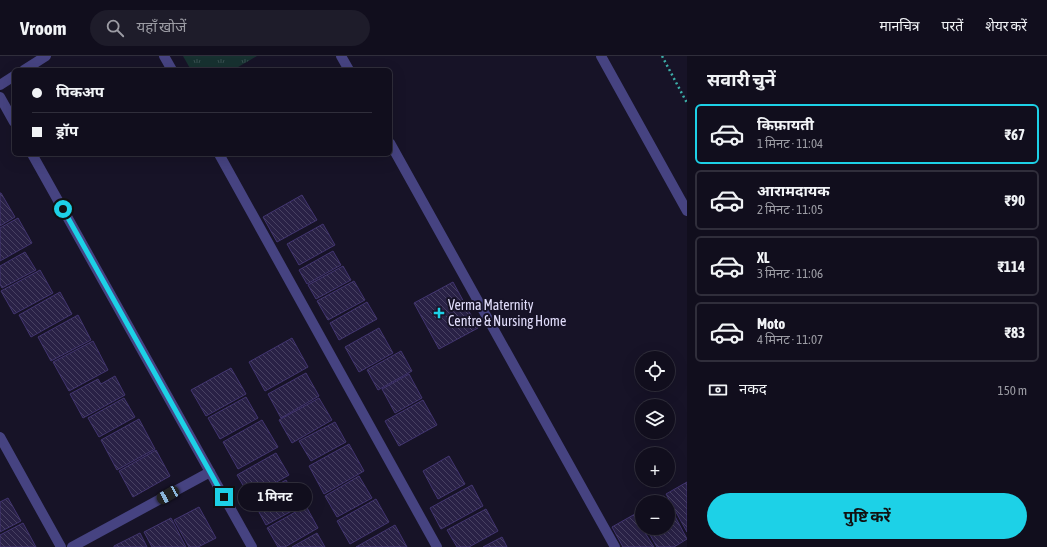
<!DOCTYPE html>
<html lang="hi">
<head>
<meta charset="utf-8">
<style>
  body { margin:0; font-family:"Asap Condensed","Noto Sans Devanagari",sans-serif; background:#1e1c2a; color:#f1f3f6; height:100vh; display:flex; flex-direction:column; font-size:15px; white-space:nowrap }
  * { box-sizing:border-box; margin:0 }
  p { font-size:13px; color:#9c9ca4 }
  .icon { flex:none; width:22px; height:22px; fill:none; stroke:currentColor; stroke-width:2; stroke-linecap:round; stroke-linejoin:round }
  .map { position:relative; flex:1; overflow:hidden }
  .drawer { display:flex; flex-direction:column; background:#110e1d; width:360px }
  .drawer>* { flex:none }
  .hud { position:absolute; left:12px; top:12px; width:380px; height:88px; border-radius:6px; box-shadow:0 4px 16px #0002,0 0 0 1px #302e3b; display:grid; align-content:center; height:88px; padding:0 20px; background:#110e1d }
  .tools { position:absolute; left:635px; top:295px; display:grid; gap:8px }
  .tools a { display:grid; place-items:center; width:40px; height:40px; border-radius:50%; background:#110e1d; box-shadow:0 4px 16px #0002,0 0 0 1px #302e3b; font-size:20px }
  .end { position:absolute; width:18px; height:18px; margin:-9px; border:5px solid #1dd1e7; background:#111; box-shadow:0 0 0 2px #111 }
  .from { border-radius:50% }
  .bubble { position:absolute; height:28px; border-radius:14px; background:#110e1d; box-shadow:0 4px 16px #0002,0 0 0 1px #302e3b; font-size:13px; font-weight:700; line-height:28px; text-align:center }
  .car { position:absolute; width:12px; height:24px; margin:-12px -6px; border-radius:5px; box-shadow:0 0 3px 1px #0007; background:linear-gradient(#222 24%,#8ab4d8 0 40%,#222 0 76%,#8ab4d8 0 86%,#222 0) }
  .hud b { display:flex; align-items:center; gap:14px; height:38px; font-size:15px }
  .hud b+b { border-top:1px solid #302e3b }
  .hud i { width:10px; height:10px; background:#f1f3f6 }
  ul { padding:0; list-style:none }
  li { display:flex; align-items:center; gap:12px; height:60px; margin:0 8px 6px; padding:0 12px; border:2px solid #302e3b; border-radius:6px }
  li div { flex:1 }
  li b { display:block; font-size:15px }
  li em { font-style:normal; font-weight:700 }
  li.selected { border-color:#1dd1e7 }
  li>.icon { width:36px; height:36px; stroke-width:1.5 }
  h2 { padding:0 20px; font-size:18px; line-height:48px }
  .pay { display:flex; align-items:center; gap:10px; height:44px; padding:0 20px; font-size:15px }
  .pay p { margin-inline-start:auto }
  .primary-button { display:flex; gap:8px; margin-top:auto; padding:8px 20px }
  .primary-button a { flex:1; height:46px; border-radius:24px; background:#1dd1e7; color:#111; font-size:16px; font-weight:700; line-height:46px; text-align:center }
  header { display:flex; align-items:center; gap:24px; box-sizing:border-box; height:56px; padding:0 20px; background:#110e1d; border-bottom:1px solid #302e3b }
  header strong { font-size:19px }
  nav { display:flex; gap:22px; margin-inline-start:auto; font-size:14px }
  .search { width:280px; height:36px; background:#1e1c2a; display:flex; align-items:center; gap:10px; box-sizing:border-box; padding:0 14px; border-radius:22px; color:#9c9ca4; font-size:15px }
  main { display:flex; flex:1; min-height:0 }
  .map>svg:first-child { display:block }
</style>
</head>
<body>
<header>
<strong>Vroom</strong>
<div class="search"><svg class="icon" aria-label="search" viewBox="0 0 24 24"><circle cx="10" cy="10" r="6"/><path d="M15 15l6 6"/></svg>यहाँ खोजें</div>
<nav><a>मानचित्र</a><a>परतें</a><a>शेयर करें</a></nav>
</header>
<main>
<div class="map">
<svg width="687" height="491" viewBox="0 0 687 491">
  <defs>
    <pattern id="grass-tufts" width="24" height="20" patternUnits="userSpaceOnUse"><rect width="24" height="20" fill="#173130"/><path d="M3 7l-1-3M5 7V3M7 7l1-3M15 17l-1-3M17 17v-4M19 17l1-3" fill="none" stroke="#384e4f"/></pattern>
    <pattern id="building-back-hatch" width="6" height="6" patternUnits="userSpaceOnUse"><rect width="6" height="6" fill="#292146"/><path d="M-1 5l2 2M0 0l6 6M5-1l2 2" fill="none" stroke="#484162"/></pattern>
  </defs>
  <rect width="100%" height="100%" fill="#171327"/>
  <polygon fill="url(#grass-tufts)" points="183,0 257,0 233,14 191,14"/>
  <g fill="url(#building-back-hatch)" stroke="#423570">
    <polygon points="0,137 1,137 15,161 0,170"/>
    <polygon points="302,139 317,164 277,186 263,161"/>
    <polygon points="18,162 32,187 0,205 0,172"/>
    <polygon points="323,168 335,189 299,209 287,188"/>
    <polygon points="333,195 341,209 307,228 299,214"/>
    <polygon points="25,196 36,214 2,232 0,228 0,210"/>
    <polygon points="343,210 351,224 316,243 308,229"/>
    <polygon points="40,214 53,237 14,258 1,235"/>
    <polygon points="354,225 365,244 328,264 317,245"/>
    <polygon points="453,226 478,272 439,293 414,247"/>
    <polygon points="60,236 72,258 31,281 19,259"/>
    <polygon points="367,246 377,263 339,284 330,267"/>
    <polygon points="78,259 91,284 51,305 38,281"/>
    <polygon points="379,272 393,297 359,316 345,291"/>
    <polygon points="292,282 308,311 265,335 249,306"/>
    <polygon points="93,285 108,314 69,335 53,306"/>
    <polygon points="401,295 412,315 378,334 367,314"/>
    <polygon points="231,312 246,338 206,360 191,334"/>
    <polygon points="306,317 319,340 281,362 268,338"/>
    <polygon points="409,318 422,342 395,357 382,333"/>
    <polygon points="115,320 125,339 83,362 70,338 98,323 101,328"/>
    <polygon points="246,341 258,362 220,383 208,362"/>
    <polygon points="124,342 135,361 99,381 88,362"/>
    <polygon points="319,342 332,364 292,387 279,364"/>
    <polygon points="423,344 437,369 399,390 385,365"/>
    <polygon points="139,363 155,393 117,414 101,384"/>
    <polygon points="262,364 278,391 238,413 223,386"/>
    <polygon points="335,366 346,386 311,405 299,385"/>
    <polygon points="349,388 364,415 324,438 309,410"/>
    <polygon points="156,394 170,420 133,441 119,415"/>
    <polygon points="276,397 289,419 250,441 237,419"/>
    <polygon points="449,400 465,428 438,443 423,415"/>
    <polygon points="359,420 372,442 337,461 325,440"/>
    <polygon points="286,424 301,450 266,469 252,443"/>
    <polygon points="687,426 687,476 666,438"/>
    <polygon points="472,429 483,450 441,473 430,452"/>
    <polygon points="664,440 667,446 652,446"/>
    <polygon points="8,442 21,465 0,476 0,446"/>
    <polygon points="376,443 389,466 350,488 337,465"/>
    <polygon points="668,447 687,483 674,491 657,491 646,472 668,472"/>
    <polygon points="306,450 318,472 285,491 278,491 267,472"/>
    <polygon points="199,451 216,482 198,491 189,491 174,464"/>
    <polygon points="486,453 498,475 469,491 457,491 447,474"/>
    <polygon points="635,458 642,472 654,491 623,491 612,471"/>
    <polygon points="171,462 186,491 152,491 144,476"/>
    <polygon points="23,467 36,491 0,491 0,479"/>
    <polygon points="395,469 407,491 356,491"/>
    <polygon points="140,477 147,491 114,491 114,490"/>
    <polygon points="317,477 325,491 292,491"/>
    <polygon points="502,481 507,491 483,491"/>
  </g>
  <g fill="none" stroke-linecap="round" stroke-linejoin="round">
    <polyline stroke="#3dafa9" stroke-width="2.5" stroke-dasharray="2 3" stroke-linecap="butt" points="662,0 687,47"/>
    <g stroke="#464381" stroke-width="10">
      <polyline points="164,0 172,14"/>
      <polyline points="341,0 349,14"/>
      <polyline points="601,0 687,155"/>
      <polyline points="24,14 46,0"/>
      <polyline points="0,29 14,20"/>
      <polyline points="0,41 14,66"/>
      <polyline points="390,87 615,491"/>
      <polyline points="32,98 252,491"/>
      <polyline points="219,98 437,491"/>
      <polyline points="0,381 61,491"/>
      <polyline points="72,491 210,416"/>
    </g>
  </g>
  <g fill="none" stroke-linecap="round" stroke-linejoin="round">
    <polyline stroke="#1dd1e7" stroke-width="5" points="63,153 224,441"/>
  </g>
  <path fill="#1dd1e7" stroke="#171327" stroke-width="1.5" d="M437 251h4v4h4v4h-4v4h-4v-4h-4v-4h4z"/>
  <g text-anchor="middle" stroke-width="4" stroke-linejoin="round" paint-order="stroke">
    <g font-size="14" fill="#e1ddfb" stroke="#171327" text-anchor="start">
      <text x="448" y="254">Verma Maternity<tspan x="448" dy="16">Centre &amp; Nursing Home</tspan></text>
    </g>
  </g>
</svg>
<div class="tools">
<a><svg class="icon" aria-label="locate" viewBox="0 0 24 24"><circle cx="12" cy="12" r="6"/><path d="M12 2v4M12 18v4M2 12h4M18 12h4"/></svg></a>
<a><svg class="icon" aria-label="layers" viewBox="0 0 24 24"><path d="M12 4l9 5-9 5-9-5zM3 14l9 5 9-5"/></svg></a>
<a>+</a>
<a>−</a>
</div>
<i class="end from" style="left:63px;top:153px"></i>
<i class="end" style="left:224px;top:441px"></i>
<div class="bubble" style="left:238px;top:427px;width:74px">1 मिनट</div>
<i class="car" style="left:168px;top:439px;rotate:241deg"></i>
<div class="hud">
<b><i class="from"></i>पिकअप</b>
<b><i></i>ड्रॉप</b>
</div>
</div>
<section class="drawer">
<h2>सवारी चुनें</h2>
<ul>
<li class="selected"><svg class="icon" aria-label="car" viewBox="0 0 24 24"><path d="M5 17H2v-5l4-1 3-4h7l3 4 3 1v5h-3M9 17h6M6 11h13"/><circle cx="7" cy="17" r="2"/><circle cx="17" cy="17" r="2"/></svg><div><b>किफ़ायती</b><p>1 मिनट · 11:04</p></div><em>₹67</em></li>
<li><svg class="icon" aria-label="car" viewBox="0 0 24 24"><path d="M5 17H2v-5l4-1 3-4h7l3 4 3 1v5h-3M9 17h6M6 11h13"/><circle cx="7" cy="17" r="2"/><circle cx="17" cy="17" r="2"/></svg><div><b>आरामदायक</b><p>2 मिनट · 11:05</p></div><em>₹90</em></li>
<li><svg class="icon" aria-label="car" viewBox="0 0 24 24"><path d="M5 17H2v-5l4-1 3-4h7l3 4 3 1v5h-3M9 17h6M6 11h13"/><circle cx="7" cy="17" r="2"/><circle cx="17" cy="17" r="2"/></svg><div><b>XL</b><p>3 मिनट · 11:06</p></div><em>₹114</em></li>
<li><svg class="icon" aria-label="car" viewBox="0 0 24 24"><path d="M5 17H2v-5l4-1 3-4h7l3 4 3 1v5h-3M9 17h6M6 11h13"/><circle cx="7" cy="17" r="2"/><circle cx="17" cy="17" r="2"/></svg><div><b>Moto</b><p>4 मिनट · 11:07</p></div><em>₹83</em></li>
</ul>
<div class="pay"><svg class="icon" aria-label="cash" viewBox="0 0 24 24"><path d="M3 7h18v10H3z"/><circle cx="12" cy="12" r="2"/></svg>नकद<p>150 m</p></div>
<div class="primary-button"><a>पुष्टि करें</a></div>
</section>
</main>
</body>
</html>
